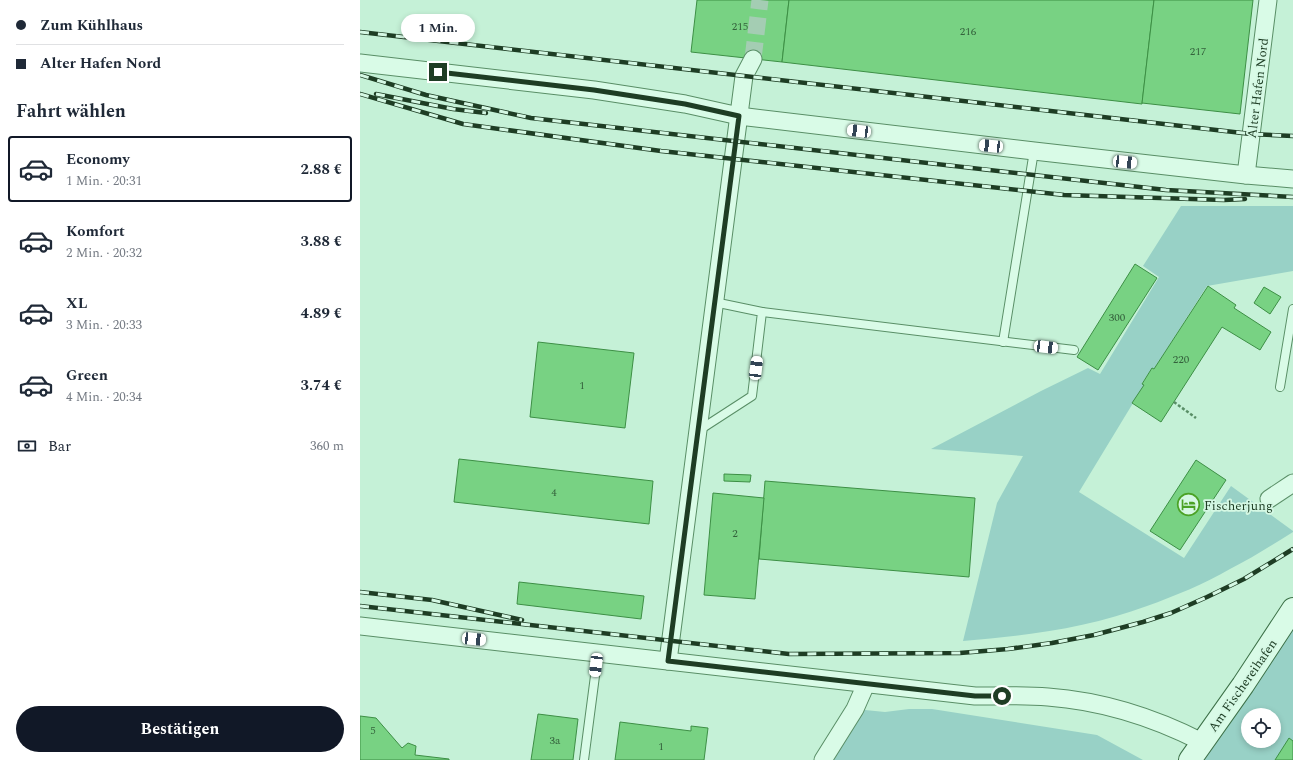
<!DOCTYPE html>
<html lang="de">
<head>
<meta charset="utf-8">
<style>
  body { margin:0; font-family:Spectral,serif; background:#f2f2f3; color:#1f2937; height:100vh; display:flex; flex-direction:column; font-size:15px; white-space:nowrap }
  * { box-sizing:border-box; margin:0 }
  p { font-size:13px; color:#747a83 }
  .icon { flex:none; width:22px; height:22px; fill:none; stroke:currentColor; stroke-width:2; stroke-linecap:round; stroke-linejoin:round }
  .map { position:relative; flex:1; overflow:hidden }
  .panel { display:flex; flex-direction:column; background:#fff; width:360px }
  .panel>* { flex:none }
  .guide { display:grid; align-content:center; height:88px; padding:0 16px; background:#fff }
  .tools { position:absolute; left:881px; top:708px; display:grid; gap:8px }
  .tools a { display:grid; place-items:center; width:40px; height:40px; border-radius:50%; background:#fff; box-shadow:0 2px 6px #0003; font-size:20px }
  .end { position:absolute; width:18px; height:18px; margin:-9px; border:5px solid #1e3d24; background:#fff; box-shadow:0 0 0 2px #fff }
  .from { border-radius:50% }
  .bubble { position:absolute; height:28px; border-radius:14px; background:#fff; box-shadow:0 2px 6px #0003; font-size:13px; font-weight:700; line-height:28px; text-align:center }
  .car { position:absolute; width:12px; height:24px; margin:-12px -6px; border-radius:5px; box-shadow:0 0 3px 1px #0007; background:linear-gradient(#fff 24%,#345 0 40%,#fff 0 76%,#345 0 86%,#fff 0) }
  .guide b { display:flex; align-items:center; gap:14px; height:38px; font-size:15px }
  .guide b+b { border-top:1px solid #e0e1e3 }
  .guide i { width:10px; height:10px; background:#1f2937 }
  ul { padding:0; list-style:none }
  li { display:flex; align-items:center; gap:12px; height:66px; margin:0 8px 6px; padding:0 8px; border:2px solid transparent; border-radius:4px }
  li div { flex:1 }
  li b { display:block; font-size:15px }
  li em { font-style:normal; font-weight:700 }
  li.selected { border-color:#111827 }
  li>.icon { width:36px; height:36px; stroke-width:1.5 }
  h2 { padding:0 16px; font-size:18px; line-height:48px }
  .pay { display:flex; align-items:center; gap:10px; height:44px; padding:0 16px; font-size:15px }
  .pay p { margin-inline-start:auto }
  .button { display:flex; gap:8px; margin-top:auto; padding:8px 16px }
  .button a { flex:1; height:46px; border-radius:24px; background:#111827; color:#fff; font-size:16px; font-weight:700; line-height:46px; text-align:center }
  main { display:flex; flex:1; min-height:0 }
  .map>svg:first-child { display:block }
</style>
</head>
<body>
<main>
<section class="panel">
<div class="guide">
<b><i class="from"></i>Zum Kühlhaus</b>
<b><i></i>Alter Hafen Nord</b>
</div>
<h2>Fahrt wählen</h2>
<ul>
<li class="selected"><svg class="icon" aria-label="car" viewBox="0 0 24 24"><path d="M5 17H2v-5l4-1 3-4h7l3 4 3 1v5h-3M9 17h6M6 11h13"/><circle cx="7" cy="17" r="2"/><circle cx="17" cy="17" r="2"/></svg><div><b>Economy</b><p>1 Min. · 20:31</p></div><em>2.88 €</em></li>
<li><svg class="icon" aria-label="car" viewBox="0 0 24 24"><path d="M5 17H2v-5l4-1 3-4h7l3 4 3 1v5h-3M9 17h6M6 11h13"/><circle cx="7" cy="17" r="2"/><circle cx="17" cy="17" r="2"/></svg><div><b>Komfort</b><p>2 Min. · 20:32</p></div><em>3.88 €</em></li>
<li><svg class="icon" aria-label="car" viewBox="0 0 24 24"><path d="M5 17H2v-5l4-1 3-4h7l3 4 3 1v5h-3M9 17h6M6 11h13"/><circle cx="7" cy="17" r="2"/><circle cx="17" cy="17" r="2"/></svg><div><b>XL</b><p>3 Min. · 20:33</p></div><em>4.89 €</em></li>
<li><svg class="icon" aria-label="car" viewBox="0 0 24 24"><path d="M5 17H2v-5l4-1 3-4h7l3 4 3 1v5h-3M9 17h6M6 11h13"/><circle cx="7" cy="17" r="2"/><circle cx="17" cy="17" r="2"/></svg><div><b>Green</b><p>4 Min. · 20:34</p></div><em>3.74 €</em></li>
</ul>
<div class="pay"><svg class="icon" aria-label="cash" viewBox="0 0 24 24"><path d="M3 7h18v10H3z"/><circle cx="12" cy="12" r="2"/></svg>Bar<p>360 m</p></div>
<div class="button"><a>Bestätigen</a></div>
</section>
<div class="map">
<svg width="933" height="760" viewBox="0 0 933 760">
  <rect width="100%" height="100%" fill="#c5f1d7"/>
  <g fill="#98d1c6" fill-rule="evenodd">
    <path d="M821,206H933V271L847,286L794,369L792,368L782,383L784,385L719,492L824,558L871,486L933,531V532C912,545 892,558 870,569C844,584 815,596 787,606C728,628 666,636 603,641L637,503L663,456L571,449L681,391L728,368L740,374L799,277L783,266Z"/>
    <path d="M933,609V760H830ZM888,715H914V741H888Z"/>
    <polygon points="495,709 525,712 549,709 572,709 737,735 783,760 463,760"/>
  </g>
  <g fill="#78d283" stroke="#3d8f45">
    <polygon points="337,0 429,0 422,62 331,52"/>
    <polygon points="429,0 794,0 782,104 422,62"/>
    <polygon points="794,0 893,0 880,114 782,103"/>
    <polygon points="775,264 797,278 738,370 717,357"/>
    <polygon points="848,286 876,305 874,308 911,332 900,350 862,327 801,422 772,403 784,385 782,384 792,368 794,369"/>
    <polygon points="904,287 921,297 910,314 894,303"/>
    <polygon points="178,342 274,353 265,428 170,417"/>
    <polygon points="99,459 293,481 289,524 94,502"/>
    <polygon points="836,460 866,480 820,550 790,531"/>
    <polygon points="364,474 391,475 390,482 364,481"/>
    <polygon points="405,481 615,498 609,577 399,559"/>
    <polygon points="353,493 404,498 395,599 344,595"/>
    <polygon points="159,582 284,596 281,619 157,604"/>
    <polygon points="178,714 218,719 213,760 171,760"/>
    <polygon points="0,716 16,718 42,748 48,743 56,746 55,755 89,759 89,760 0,760"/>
    <polygon points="260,722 331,731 331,726 348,728 344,760 255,760"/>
    <polygon points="929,738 933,741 933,760 915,760"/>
  </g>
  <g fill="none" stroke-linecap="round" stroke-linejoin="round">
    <polyline stroke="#a4cdb3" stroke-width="17" stroke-dasharray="17 8" stroke-linecap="butt" points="393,59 400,0"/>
    <defs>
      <g id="lane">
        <polyline points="402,312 714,350"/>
        <polyline points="643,342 674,151"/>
        <polyline points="920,387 933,309"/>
        <polyline points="338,431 392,396 402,312 354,302"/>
        <polyline points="224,760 238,653"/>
      </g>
      <g id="street">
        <polyline points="0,63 234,90 325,104 379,116 674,151 886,175 933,179"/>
        <polyline points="886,175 908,0"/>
        <polyline points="909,499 933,483"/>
        <path d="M0,626L615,696C639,696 664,695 688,697C742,701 793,717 842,742"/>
        <polyline points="308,661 384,76 393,59"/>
        <polyline points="463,760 495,709 506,684"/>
      </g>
      <polyline id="secondary" points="830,760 883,685 933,609"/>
    </defs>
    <use href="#lane" stroke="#598e66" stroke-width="10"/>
    <use href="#street" stroke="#598e66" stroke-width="19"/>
    <use href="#secondary" stroke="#3c7047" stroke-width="24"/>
    <polyline stroke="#598e66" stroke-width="2.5" stroke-dasharray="3 2" stroke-linecap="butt" points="814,402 836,418"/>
    <use href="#lane" stroke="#d9fbe7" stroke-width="8"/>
    <use href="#street" stroke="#d9fbe7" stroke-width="17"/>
    <use href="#secondary" stroke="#d9fbe7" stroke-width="22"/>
    <defs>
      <g id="rail">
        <polyline points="0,32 891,134 933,136"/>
        <polyline points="0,75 66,95 171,118 806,190 933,197"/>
        <polyline points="0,94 103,124 301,151 704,195 864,200 885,199"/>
        <polyline points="16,94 93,109 126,113"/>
        <polyline points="0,592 72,600 162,620"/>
        <polyline points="0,606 429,654 600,653 648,649 692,643 734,635 783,622 811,613 847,597 884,579 933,549"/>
      </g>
    </defs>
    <use href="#rail" stroke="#1e3d24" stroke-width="4.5"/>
    <use href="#rail" stroke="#d5f8e4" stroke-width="3" stroke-dasharray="9" stroke-linecap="butt"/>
  </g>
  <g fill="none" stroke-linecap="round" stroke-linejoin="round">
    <polyline stroke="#1e3d24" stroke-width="5" points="78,72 234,90 325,104 379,116 308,661 615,696 642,696"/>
  </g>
  <defs>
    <symbol id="hotel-ring" viewBox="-11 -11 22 22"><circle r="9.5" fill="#d5f8e4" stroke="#4ba225" stroke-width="1.5"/><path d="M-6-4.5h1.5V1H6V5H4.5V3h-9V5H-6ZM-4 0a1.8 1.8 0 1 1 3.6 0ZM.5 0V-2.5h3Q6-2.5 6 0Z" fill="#4ba225"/></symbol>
  </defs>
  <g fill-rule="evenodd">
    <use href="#hotel-ring" x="816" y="492" width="25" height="25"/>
  </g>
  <g text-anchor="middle" stroke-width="3.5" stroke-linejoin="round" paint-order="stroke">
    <g font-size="11" fill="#34623c">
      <text x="380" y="30">215</text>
      <text x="608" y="35">216</text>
      <text x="838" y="55">217</text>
      <text x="757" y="321">300</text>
      <text x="821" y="363">220</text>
      <text x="222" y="389">1</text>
      <text x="194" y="496">4</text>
      <text x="375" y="537">2</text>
      <text x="13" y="734">5</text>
      <text x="195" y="744">3a</text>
      <text x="301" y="750">1</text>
    </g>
    <g font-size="13" fill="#1e3d24" stroke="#d5f8e4">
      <text transform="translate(897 88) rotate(-83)" y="5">Alter Hafen Nord</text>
      <text transform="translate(882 685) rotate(-55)" y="5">Am Fischereihafen</text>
    </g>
    <g font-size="13" fill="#1e3d24" stroke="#d5f8e4" text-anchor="start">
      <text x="844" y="510">Fischerjung</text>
    </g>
  </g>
</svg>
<div class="tools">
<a><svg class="icon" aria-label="locate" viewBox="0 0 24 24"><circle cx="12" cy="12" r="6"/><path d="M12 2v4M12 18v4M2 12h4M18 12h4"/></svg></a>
</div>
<i class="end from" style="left:642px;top:696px"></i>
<i class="end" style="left:78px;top:72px"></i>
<div class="bubble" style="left:41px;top:14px;width:74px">1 Min.</div>
<i class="car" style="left:499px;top:131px;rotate:277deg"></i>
<i class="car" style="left:631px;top:146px;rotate:276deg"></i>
<i class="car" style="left:765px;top:162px;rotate:96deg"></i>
<i class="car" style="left:686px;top:347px;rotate:97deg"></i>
<i class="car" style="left:396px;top:368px;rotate:7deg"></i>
<i class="car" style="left:114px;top:639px;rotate:96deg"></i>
<i class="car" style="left:236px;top:665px;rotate:187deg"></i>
</div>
</main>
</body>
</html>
